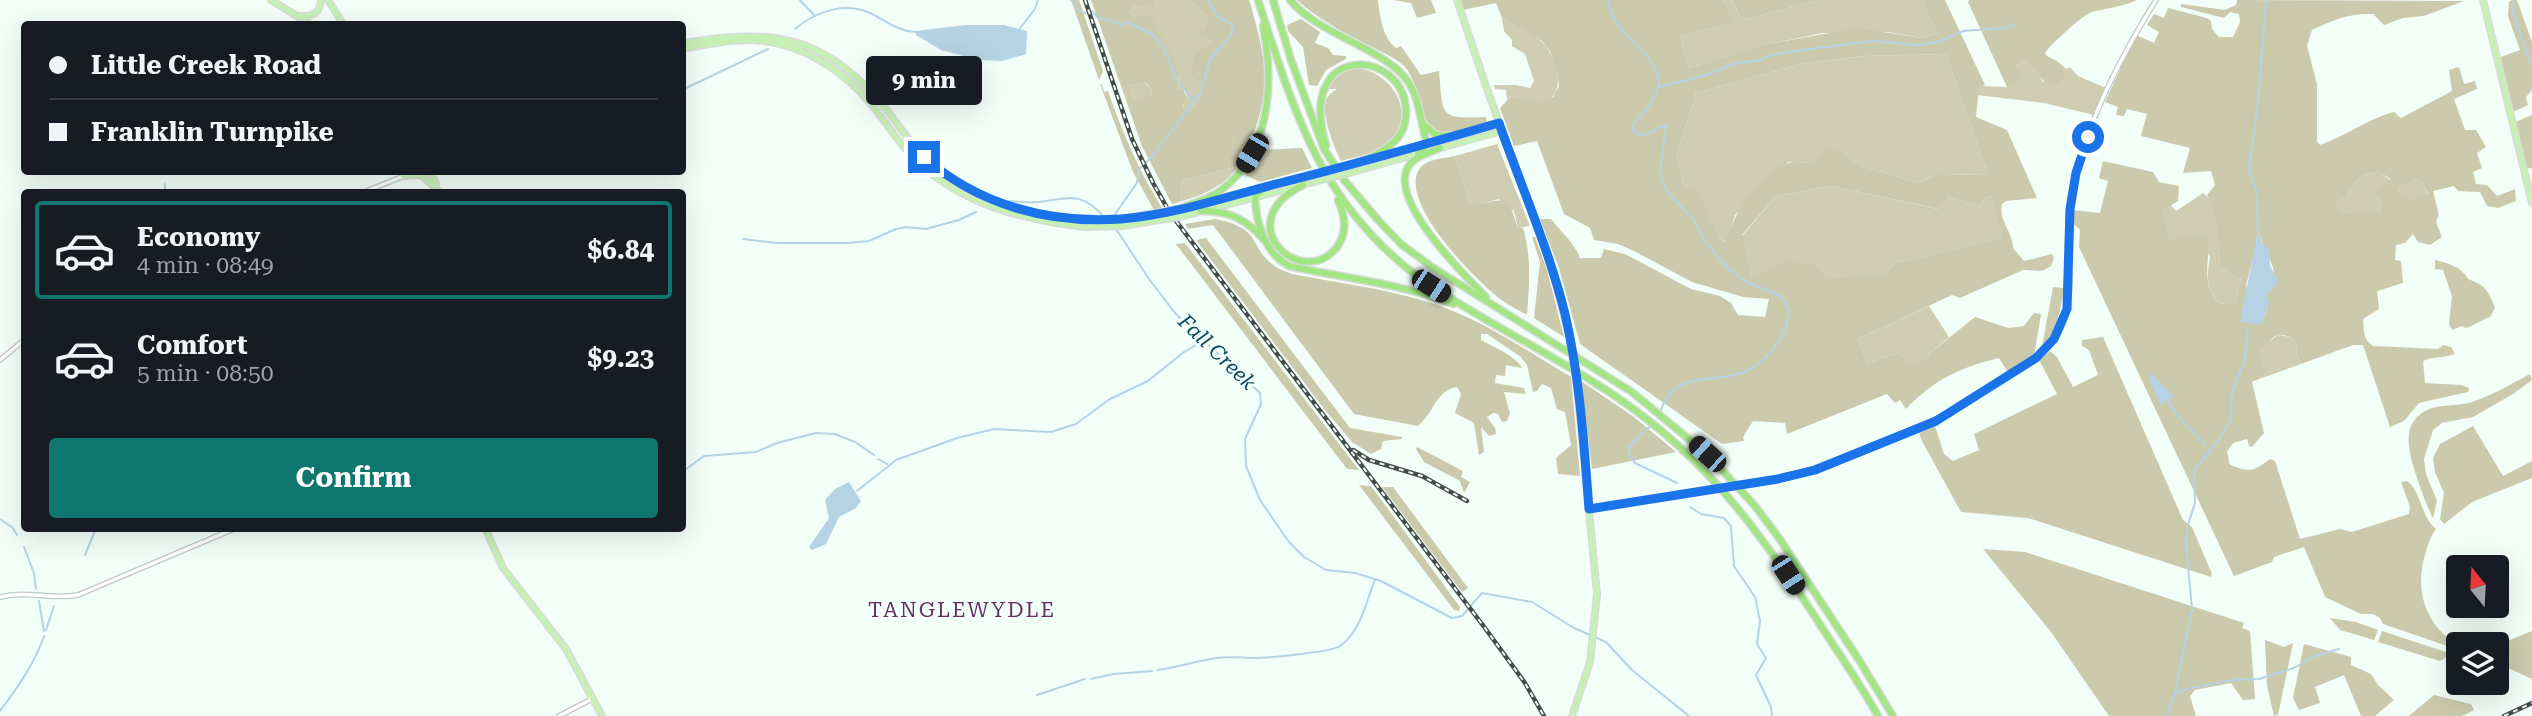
<!DOCTYPE html>
<html lang="en">
<head>
<meta charset="utf-8">
<style>
  body { margin:0; font-family:"Roboto Serif",serif; background:#242831; color:#f1f3f6; height:100vh; display:flex; flex-direction:column; font-size:26px; white-space:nowrap }
  * { box-sizing:border-box; margin:0 }
  p { font-size:23px; color:#9ea1a6 }
  .icon { flex:none; width:38px; height:38px; fill:none; stroke:currentColor; stroke-width:2; stroke-linecap:round; stroke-linejoin:round }
  .map { position:relative; flex:1; overflow:hidden }
  .details { position:absolute; left:21px; top:189px; width:665px; height:343px; display:flex; flex-direction:column; background:#171b24; border-radius:7px; box-shadow:0 7px 28px #0002 }
  .details>* { flex:none }
  .top-card { position:absolute; left:21px; top:21px; width:665px; height:154px; border-radius:7px; box-shadow:0 7px 28px #0002; display:grid; align-content:center; height:154px; padding:0 28px; background:#171b24 }
  .needle { width:46px; rotate:342deg }
  .controls { position:absolute; left:2446px; top:555px; display:grid; gap:14px }
  .controls a { display:grid; place-items:center; width:63px; height:63px; border-radius:7px; background:#171b24; box-shadow:0 7px 28px #0002; font-size:35px }
  .end { position:absolute; width:32px; height:32px; margin:-16px; border:9px solid #1a73e8; background:#fff; box-shadow:0 0 0 4px #fff }
  .from { border-radius:50% }
  .bubble { position:absolute; height:49px; border-radius:7px; background:#171b24; box-shadow:0 7px 28px #0002; font-size:23px; font-weight:700; line-height:49px; text-align:center }
  .car { position:absolute; width:21px; height:42px; margin:-21px -10px; border-radius:9px; box-shadow:0 0 5px 2px #0007; background:linear-gradient(#222 24%,#8ab4d8 0 40%,#222 0 76%,#8ab4d8 0 86%,#222 0) }
  .top-card b { display:flex; align-items:center; gap:24px; height:66px; font-size:26px }
  .top-card b+b { border-top:2px solid #363941 }
  .top-card i { width:18px; height:18px; background:#f1f3f6 }
  ul { padding:12px 0 0; list-style:none }
  li { display:flex; align-items:center; gap:21px; height:98px; margin:0 14px 10px; padding:0 14px; border:4px solid transparent; border-radius:7px }
  li div { flex:1 }
  li b { display:block; font-size:26px }
  li em { font-style:normal; font-weight:700 }
  li.active { border-color:#0f766e }
  li>.icon { width:63px; height:63px; stroke-width:1.5 }
  .button { display:flex; gap:14px; margin-top:auto; padding:14px 28px }
  .button a { flex:1; height:80px; border-radius:7px; background:#0f766e; color:#fff; font-size:28px; font-weight:700; line-height:80px; text-align:center }
  .map>svg:first-child { display:block }
</style>
</head>
<body>
<div class="map">
<svg width="2532" height="716" viewBox="0 0 2532 716">
  <rect width="100%" height="100%" fill="#f2fef8"/>
  <g fill="#d0ceb2">
    <polygon points="1154,0 1189,0 1207,16 1205,30 1197,31 1199,36 1212,40 1212,44 1197,50 1191,79 1202,82 1200,98 1189,112 1184,109 1183,103 1188,99 1185,91 1178,91 1180,73 1171,57 1129,11 1136,6"/>
    <polygon points="1723,0 1732,0 1742,20 1819,0 1922,0 1937,33 1922,38 1888,32 1823,33 1764,45 1689,68 1680,36 1733,22"/>
    <path d="M1502,18C1515,26 1534,33 1544,44C1558,59 1569,100 1538,103C1530,103 1519,98 1511,96L1507,100L1506,90L1495,89L1494,85H1516L1530,88L1534,81L1525,54L1512,46V40L1504,31Z"/>
    <polygon points="1946,54 1988,175 1937,174 1919,183 1861,166 1846,154 1814,163 1788,162 1735,215 1726,242 1720,239 1701,195 1683,184 1677,155 1696,93 1804,63 1864,56"/>
    <polygon points="2025,60 2035,66 2043,82 2065,76 2066,69 2070,67 2078,76 2106,88 2094,115 2044,103 1977,95 1979,86 2007,87 2019,80 2017,63"/>
    <path d="M1354,68C1394,70 1420,119 1386,144C1373,154 1356,157 1341,161C1334,147 1321,115 1326,100C1328,95 1334,91 1337,89H1327L1339,74Z"/>
    <polygon points="1145,83 1152,89 1151,95 1133,101 1126,85"/>
    <polygon points="1497,144 1530,226 1518,228 1514,211 1499,199 1477,205 1470,203 1455,156"/>
    <path d="M1239,166C1223,186 1206,194 1182,201L1180,190L1184,180Z"/>
    <path d="M2378,172L2391,180L2374,195L2382,203L2379,213H2349L2338,209L2335,201L2345,199C2354,181 2357,175 2378,172Z"/>
    <polygon points="2414,179 2422,181 2428,195 2414,199 2404,199 2399,191 2401,184"/>
    <polygon points="1831,186 1938,209 1948,197 1980,206 1985,198 1991,196 2004,238 1895,263 1885,274 1827,280 1752,277 1742,236 1776,196"/>
    <path d="M2203,193C2223,209 2219,243 2220,266L2228,273L2241,279L2236,302L2220,304C2205,289 2207,276 2210,257L2195,234L2170,241L2163,210L2171,205L2176,211Z"/>
    <polygon points="1929,306 1949,337 1929,354 1927,359 1908,364 1900,353 1867,363 1858,339"/>
    <polygon points="2278,335 2291,337 2297,344 2296,352 2301,364 2259,379 2267,368 2262,366 2258,349"/>
  </g>
  <g fill="#cccaac" fill-rule="evenodd">
    <polygon points="1071,0 1079,0 1103,71 1099,80"/>
    <path d="M1091,0H1154L1153,7L1136,6L1129,11L1134,17L1142,15L1152,18L1180,73L1178,90L1184,91L1188,99L1183,103L1184,109L1189,112L1200,98L1202,82L1191,79C1191,69 1194,59 1197,50L1212,43L1211,40L1199,36L1197,31L1205,29L1207,16L1189,0H1249C1270,68 1272,101 1239,166L1184,180L1180,190L1182,201L1172,204L1142,146ZM1146,83L1152,89L1151,95L1133,100L1127,85Z"/>
    <path d="M1297,0H1378C1380,16 1382,37 1396,48L1401,46L1421,75L1439,71C1443,116 1438,119 1486,117L1487,123C1473,128 1449,138 1434,129C1418,119 1420,82 1404,66C1393,56 1379,51 1366,44C1341,31 1318,19 1297,0Z"/>
    <polygon points="1393,0 1431,0 1436,13 1417,18 1411,3"/>
    <path d="M1459,0H1723L1734,22L1680,36L1689,68L1763,45L1857,28L1922,38L1937,33L1922,0H1945L1985,85L1979,87L1976,117L2007,130L2037,198L2006,201L2002,204C1998,220 2013,232 2013,248L2024,261L2052,254L2054,258L2051,266L2042,271L2023,270L1960,298L1952,295L1858,339L1867,363L1900,353L1908,363L1927,359L1929,354L1975,317L2008,328L2024,326L2034,313L2041,314L2034,357L2009,374L1999,358C1959,368 1935,379 1906,409L1900,400L1895,403L1887,394L1787,434L1785,423L1753,421L1743,437L1744,441L1722,444L1580,344L1559,268L1540,219H1551C1561,232 1574,242 1580,258H1601L1604,249L1625,254L1691,289L1720,296L1731,303L1738,315L1765,317L1769,299L1743,297L1692,282L1634,251L1618,244L1594,240L1590,228L1564,214L1537,141L1514,146L1500,108L1511,96L1538,103L1553,97L1559,86L1557,71L1550,51L1542,41L1502,18L1496,3L1463,10ZM1946,54L1988,175L1937,174L1919,183L1861,166L1846,154L1825,147L1814,163C1806,163 1794,160 1786,164C1754,178 1737,210 1725,242L1720,239L1701,194L1683,184L1677,155L1696,93L1804,63L1864,56ZM1831,186L1939,209L1948,197L1980,206L1985,198L1991,196L2003,238L1895,263L1885,274L1827,279L1814,265L1786,261L1752,277L1742,235L1776,196Z"/>
    <polygon points="1732,0 1819,0 1742,20"/>
    <path d="M1969,0H2137C2122,7 2107,8 2092,12C2085,13 2049,46 2045,53L2047,56L2057,61L2066,69L2065,76L2054,87C2036,79 2041,70 2024,60L2017,64L2020,80L2007,87L1968,2Z"/>
    <path d="M2237,0L2464,1L2424,16L2403,18L2384,25L2373,14C2350,13 2332,20 2312,30L2307,46L2317,84V141L2320,145C2346,136 2367,119 2394,112L2401,118L2452,91L2449,70L2459,67L2464,84L2475,81L2477,89L2454,99L2465,130H2476L2486,147L2477,153L2482,168L2473,172L2476,184L2487,185L2497,196L2515,189L2516,201L2498,208L2487,206L2480,192L2458,191L2454,186L2433,191L2439,215L2436,222L2442,237L2430,245L2418,242L2413,234L2405,243L2396,245L2395,260L2401,261L2403,283L2377,291L2379,309L2363,319C2364,330 2363,340 2373,346L2438,349L2443,345L2451,347L2455,354C2444,358 2434,356 2423,361L2425,383L2461,385L2469,388L2468,392L2419,403L2404,421L2390,427L2363,345H2353L2301,364L2296,352L2297,344L2291,337C2269,330 2273,344 2259,349L2262,366L2268,368L2259,379L2252,382L2264,433L2252,447L2249,446L2247,439L2233,443L2227,452L2230,465C2251,473 2254,471 2270,459L2275,461L2300,539L2340,529L2352,532L2409,514L2410,507L2401,482L2407,481C2422,492 2420,516 2436,529C2430,537 2428,545 2425,555C2414,591 2426,626 2459,646V650L2383,624L2380,618L2373,614H2361L2325,597L2304,547L2274,557L2272,562L2234,576L2079,247L2080,230L2072,222L2073,210L2100,213L2108,181L2099,178L2103,161L2153,172L2159,182L2179,186L2178,201L2163,210L2170,240L2195,234L2208,238C2210,264 2200,285 2220,304L2236,302L2241,279L2228,273L2220,266C2219,241 2219,218 2207,195L2215,185L2211,171L2183,173L2190,148L2141,136L2147,114L2127,109L2124,116L2116,115L2118,107L2105,102L2136,35L2154,43L2159,32L2147,25L2154,14L2164,18L2168,8L2207,18L2211,21L2212,29L2219,37H2233L2240,22L2239,14L2230,12L2224,18L2181,7V4L2225,10L2236,5ZM2378,172L2391,179L2374,192V195L2382,203L2379,213H2349L2338,209L2336,201L2345,199C2354,181 2357,175 2378,172ZM2414,179L2422,181L2428,194L2414,199L2404,198L2399,191L2401,185ZM2259,233C2265,251 2277,268 2275,287L2266,294L2268,306L2262,322L2246,286Z"/>
    <polygon points="2512,0 2517,0 2532,42 2532,90 2526,97 2528,105 2511,113 2498,58 2520,50 2508,16 2509,2"/>
    <polygon points="1301,19 1320,32 1315,43 1328,48 1333,55 1346,56 1346,59 1326,70 1317,86 1309,85 1303,47 1288,31 1287,25"/>
    <path d="M1100,84L1102,85L1104,92L1108,91C1122,132 1139,171 1162,208L1154,210L1133,172Z"/>
    <polygon points="2532,115 2532,168 2524,169 2513,123"/>
    <polygon points="1302,148 1312,168 1260,182 1244,174 1255,161 1259,150"/>
    <path d="M1455,156L1470,203C1485,207 1494,197 1509,202L1518,228H1523C1532,257 1529,285 1527,315C1516,309 1504,303 1494,294C1472,276 1391,194 1423,165C1431,159 1445,158 1455,156Z"/>
    <path d="M1215,219C1264,228 1247,247 1276,267C1281,270 1287,272 1292,274C1339,283 1389,289 1434,304C1483,320 1527,351 1571,377L1580,476L1558,474L1556,458L1571,445L1565,412L1557,409L1551,388L1542,384L1537,391L1533,392L1527,365L1521,357L1487,334H1481V340C1493,347 1515,355 1522,368L1506,365L1505,376L1496,375L1495,383L1524,388L1526,394L1504,392L1510,413L1507,421L1502,422L1498,414L1493,413L1487,417L1495,428L1496,434L1489,436L1481,427L1484,452L1479,455L1474,423L1455,413L1461,394L1457,387C1437,389 1433,414 1418,426L1354,414L1213,225L1188,229L1185,224Z"/>
    <polygon points="1532,237 1535,237 1547,270 1564,337 1534,318 1540,262"/>
    <polygon points="1206,238 1350,428 1402,437 1402,439 1383,441 1381,449 1371,454 1352,442 1325,410 1196,240"/>
    <polygon points="1185,243 1359,470 1347,469 1176,244"/>
    <path d="M2435,260C2448,263 2462,267 2468,279C2485,285 2489,291 2495,308L2490,317C2481,320 2475,325 2466,328L2462,326L2452,330L2449,324L2452,296L2443,270L2435,269Z"/>
    <path d="M2053,287L2064,288C2060,311 2058,330 2042,347Z"/>
    <polygon points="2103,337 2183,520 2192,527 2212,574 2211,577 2028,518 1961,512 1923,443 1919,433 1935,426 1944,454 1953,461 1979,450 1974,434 2057,394 2039,360 2050,351 2057,357 2073,387 2098,375 2089,350 2082,346 2082,340"/>
    <path d="M2530,374L2532,380L2513,394L2473,417L2442,423L2433,430L2424,459L2426,474L2437,501L2433,518C2426,505 2422,492 2417,478C2410,455 2399,426 2425,411C2439,403 2457,407 2472,402C2493,395 2511,384 2530,374Z"/>
    <polygon points="1581,381 1634,417 1676,452 1592,469"/>
    <polygon points="2473,426 2503,476 2532,461 2532,478 2472,502 2444,524 2440,519 2444,493 2435,472 2433,458 2440,444"/>
    <polygon points="1417,447 1463,471 1461,477 1470,482 1464,493 1460,481 1424,462 1416,449"/>
    <polygon points="1359,485 1371,486 1460,607 1459,611 1454,610"/>
    <polygon points="1382,487 1393,487 1468,588 1462,592"/>
    <polygon points="1983,549 2025,552 2244,623 2242,628 2250,631 2255,699 2243,700 2231,683 2195,690 2190,696 2196,716 2109,716 2051,632"/>
    <polygon points="2330,618 2356,622 2378,630 2374,640 2340,630"/>
    <polygon points="2382,631 2452,654 2440,661 2378,642"/>
    <polygon points="2532,631 2532,679 2497,663 2497,660 2505,657 2500,644"/>
    <polygon points="2265,640 2284,647 2293,643 2278,715 2274,716 2267,686"/>
    <polygon points="2304,644 2351,657 2351,665 2371,674 2378,685 2394,700 2375,716 2361,716 2344,675 2315,687 2320,703 2299,710 2293,698"/>
    <polygon points="2434,695 2471,704 2474,710 2462,716 2409,716"/>
  </g>
  <g fill="#b5d3e4">
    <polygon points="966,25 1004,25 1027,31 1026,54 1002,61 978,60 941,50 916,35 915,31"/>
    <polygon points="2258,231 2262,242 2269,250 2270,266 2278,281 2275,287 2266,294 2269,303 2261,325 2240,322"/>
    <polygon points="2151,373 2173,396 2161,405 2149,380"/>
    <polygon points="849,482 861,501 856,508 839,517 826,544 812,550 809,547 829,518 825,500 835,489"/>
  </g>
  <g fill="none" stroke-linecap="round" stroke-linejoin="round">
    <g stroke="#b5d3e4" stroke-width="2">
      <polyline points="800,0 815,16"/>
      <polyline points="1071,0 1079,11 1085,13"/>
      <path d="M1608,0C1616,54 1700,60 1633,124L1632,129L1636,134C1648,138 1655,127 1666,126L1660,171L1662,181L1669,194L1694,220L1706,243L1727,267L1743,280L1782,297L1789,310C1789,334 1765,365 1742,373C1708,384 1675,370 1660,412"/>
      <polyline points="2514,0 2513,14 2532,67"/>
      <polyline points="1092,11 1098,18 1123,25 1128,22"/>
      <polyline points="1131,24 1152,34 1162,45 1178,80 1193,101"/>
      <path d="M795,29C818,10 849,0 876,16C889,23 901,32 917,32"/>
      <polyline points="1018,31 1035,9 1038,0"/>
      <polyline points="1659,87 1706,75 1735,63 1756,61 1780,53 1872,41 1918,45 1938,42 1963,31 2003,28 2015,24"/>
      <polyline points="682,90 768,49"/>
      <polyline points="165,192 165,184"/>
      <path d="M1005,201C1016,201 1029,203 1039,202C1070,198 1082,191 1105,218"/>
      <polyline points="1113,217 1137,183 1139,169 1152,157 1201,92 1210,60 1232,33 1232,24 1218,17 1208,0"/>
      <polyline points="1116,229 1149,279 1175,313 1260,393 1261,404 1245,439 1246,466 1260,500 1289,542 1304,557 1326,570 1355,573 1381,581 1452,618 1462,616 1482,593 1532,602 1574,628 1606,642 1632,670 1689,716"/>
      <polyline points="2258,230 2257,193 2249,168 2258,103 2266,0"/>
      <polyline points="743,239 777,243 847,243 869,241 896,229 906,227 926,229 959,220 976,212"/>
      <polyline points="2168,401 2178,416 2206,445"/>
      <polyline points="1651,425 1629,447 1629,455 1635,463 1677,483"/>
      <polyline points="878,459 887,464"/>
      <polyline points="682,472 704,456 756,452 777,443 816,433 835,434 855,442 874,455"/>
      <polyline points="857,491 896,460 957,438 994,429 1051,432 1076,424 1110,399 1148,381 1184,352 1203,341"/>
      <polyline points="1690,507 1701,514 1724,518 1731,526 1734,566 1755,597 1760,621 1757,644 1766,658 1756,675 1771,707 1772,716"/>
      <polyline points="0,519 12,527 17,535"/>
      <polyline points="24,547 34,573 36,589"/>
      <polyline points="85,555 96,528"/>
      <polyline points="39,601 44,631"/>
      <polyline points="46,630 54,606"/>
      <path d="M1158,670C1178,667 1197,661 1216,658C1229,656 1242,658 1255,658C1267,658 1332,652 1340,646C1362,630 1365,603 1375,580"/>
      <polyline points="1091,679 1113,674 1152,671"/>
      <polyline points="2175,693 2191,688 2234,680 2259,679 2294,668 2313,657 2339,649"/>
      <polyline points="1037,695 1085,679"/>
      <path d="M0,711C18,687 35,663 44,636"/>
      <polyline points="2165,716 2174,698 2192,610 2186,542 2188,525 2195,503 2194,470 2216,444 2231,420 2232,392 2245,360 2248,328"/>
    </g>
    <defs>
      <g id="minor">
        <polyline points="364,192 414,172"/>
        <polyline points="0,360 24,340"/>
        <path d="M1750,483C1840,468 1923,431 2000,382C2023,367 2050,353 2062,326C2077,290 2065,248 2069,210C2079,136 2117,63 2156,0"/>
        <polyline points="1589,509 1709,490"/>
        <path d="M0,597C26,590 52,600 78,595L236,528"/>
        <polyline points="559,716 592,699"/>
      </g>
      <g id="major">
        <polyline points="271,0 310,24"/>
        <polyline points="328,0 343,24"/>
        <polyline points="1457,0 1487,89 1551,265 1569,335"/>
        <polyline points="2483,0 2532,203"/>
        <path d="M300,16C312,17 320,13 321,0"/>
        <path d="M682,43C766,30 816,31 877,98C897,121 911,147 935,167C979,203 1030,214 1084,220"/>
        <path d="M682,49C705,45 729,39 752,40C799,42 841,68 871,104C887,123 899,145 918,162C964,205 1023,220 1084,227"/>
        <polyline points="1437,149 1502,131"/>
        <polyline points="1370,160 1499,123"/>
        <polyline points="430,172 436,183"/>
        <polyline points="1353,172 1421,153"/>
        <polyline points="403,176 421,175 439,191"/>
        <polyline points="1201,203 1310,176"/>
        <polyline points="1184,216 1314,182"/>
        <polyline points="485,528 503,568 566,649 602,716"/>
        <polyline points="1572,716 1590,662 1597,594 1577,386"/>
      </g>
      <g id="highway">
        <path d="M1258,0C1295,114 1319,201 1418,277C1482,322 1554,354 1618,398C1709,460 1763,536 1821,626C1840,656 1861,685 1878,716"/>
        <polyline points="1273,0 1291,60 1324,149 1345,181 1378,220 1401,244 1432,267 1632,392 1707,454 1755,506 1779,538 1859,660 1893,716"/>
        <path d="M1290,0C1320,36 1388,49 1409,83C1419,99 1421,122 1426,140L1425,147L1418,154"/>
        <polyline points="1423,124 1436,135 1455,136"/>
        <path d="M1326,145C1295,41 1405,47 1406,112C1406,128 1399,140 1386,148C1375,157 1360,161 1347,166"/>
        <path d="M1440,148C1431,152 1418,155 1411,163C1382,195 1465,276 1486,297"/>
        <path d="M1303,185C1227,223 1302,292 1337,247C1348,232 1345,216 1338,200"/>
        <path d="M1272,186L1262,190L1255,197C1256,223 1265,253 1289,266C1344,278 1402,284 1454,304"/>
        <path d="M1182,208C1195,202 1210,199 1221,190C1271,153 1274,81 1263,26"/>
        <path d="M1201,211C1226,210 1247,219 1263,239"/>
      </g>
    </defs>
    <use href="#minor" stroke="#becac5" stroke-width="6"/>
    <use href="#major" stroke="#d9dad9" stroke-width="8"/>
    <use href="#highway" stroke="#d9dad9" stroke-width="9"/>
    <use href="#minor" stroke="#fff" stroke-width="3.5"/>
    <use href="#major" stroke="#c7f0b5" stroke-width="5"/>
    <use href="#highway" stroke="#a2e683" stroke-width="6"/>
    <defs>
      <g id="rail">
        <polyline points="1085,0 1132,139 1153,183 1170,213 1485,628 1525,683 1544,716"/>
        <polyline points="1353,450 1369,460 1422,476 1467,501"/>
        <polyline points="2504,716 2532,703"/>
      </g>
    </defs>
    <use href="#rail" stroke="#454b48" stroke-width="4.5"/>
    <use href="#rail" stroke="#f2fef8" stroke-width="2" stroke-dasharray="5" stroke-linecap="butt"/>
    <defs>
      <polyline id="minor-bridge" points="1709,490 1750,483"/>
      <g id="major-bridge">
        <polyline points="1310,176 1347,166"/>
        <polyline points="1314,182 1353,172"/>
        <polyline points="1084,220 1122,219 1182,208"/>
        <polyline points="1084,227 1123,226 1184,216"/>
        <polyline points="1569,335 1577,386"/>
      </g>
    </defs>
    <use href="#minor-bridge" stroke="#becac5" stroke-width="6" stroke-linecap="butt"/>
    <use href="#major-bridge" stroke="#d9dad9" stroke-width="8" stroke-linecap="butt"/>
    <use href="#minor-bridge" stroke="#fff" stroke-width="3.5"/>
    <use href="#major-bridge" stroke="#c7f0b5" stroke-width="5"/>
  </g>
  <g fill="none" stroke-linecap="round" stroke-linejoin="round">
    <path stroke="#1a73e8" stroke-width="9" d="M924,157C978,205 1049,224 1121,219C1172,215 1223,198 1272,185C1348,166 1423,145 1499,123C1521,186 1549,249 1565,314C1580,378 1584,445 1589,509L1778,479L1815,470L1936,421L2036,358L2054,339L2067,309L2070,209L2076,173L2088,137"/>
  </g>
  <g text-anchor="middle" stroke-width="6" stroke-linejoin="round" paint-order="stroke">
    <g font-size="21" font-style="italic" fill="#0b455e" stroke="#f2fef8">
      <text transform="translate(1217 352) rotate(44)" y="7">Fall Creek</text>
    </g>
    <g font-size="21" letter-spacing="2" fill="#643161" stroke="#f2fef8">
      <text x="962" y="617">TANGLEWYDLE</text>
    </g>
  </g>
</svg>
<div class="controls">
<a><svg class="needle" viewBox="-14 -14 28 28"><path d="M0-13l5 13h-10z" fill="#e53935"/><path d="M0 13l5-13h-10z" fill="#9ea1a6"/></svg></a>
<a><svg class="icon" aria-label="layers" viewBox="0 0 24 24"><path d="M12 4l9 5-9 5-9-5zM3 14l9 5 9-5"/></svg></a>
</div>
<i class="end from" style="left:2088px;top:137px"></i>
<i class="end" style="left:924px;top:157px"></i>
<div class="bubble" style="left:866px;top:56px;width:116px">9 min</div>
<i class="car" style="left:1252px;top:153px;rotate:211deg"></i>
<i class="car" style="left:1431px;top:286px;rotate:123deg"></i>
<i class="car" style="left:1707px;top:454px;rotate:312deg"></i>
<i class="car" style="left:1788px;top:575px;rotate:147deg"></i>
<div class="top-card">
<b><i class="from"></i>Little Creek Road</b>
<b><i></i>Franklin Turnpike</b>
</div>
<section class="details">
<ul>
<li class="active"><svg class="icon" aria-label="car" viewBox="0 0 24 24"><path d="M5 17H2v-5l4-1 3-4h7l3 4 3 1v5h-3M9 17h6M6 11h13"/><circle cx="7" cy="17" r="2"/><circle cx="17" cy="17" r="2"/></svg><div><b>Economy</b><p>4 min · 08:49</p></div><em>$6.84</em></li>
<li><svg class="icon" aria-label="car" viewBox="0 0 24 24"><path d="M5 17H2v-5l4-1 3-4h7l3 4 3 1v5h-3M9 17h6M6 11h13"/><circle cx="7" cy="17" r="2"/><circle cx="17" cy="17" r="2"/></svg><div><b>Comfort</b><p>5 min · 08:50</p></div><em>$9.23</em></li>
</ul>
<div class="button"><a>Confirm</a></div>
</section>
</div>
</body>
</html>
